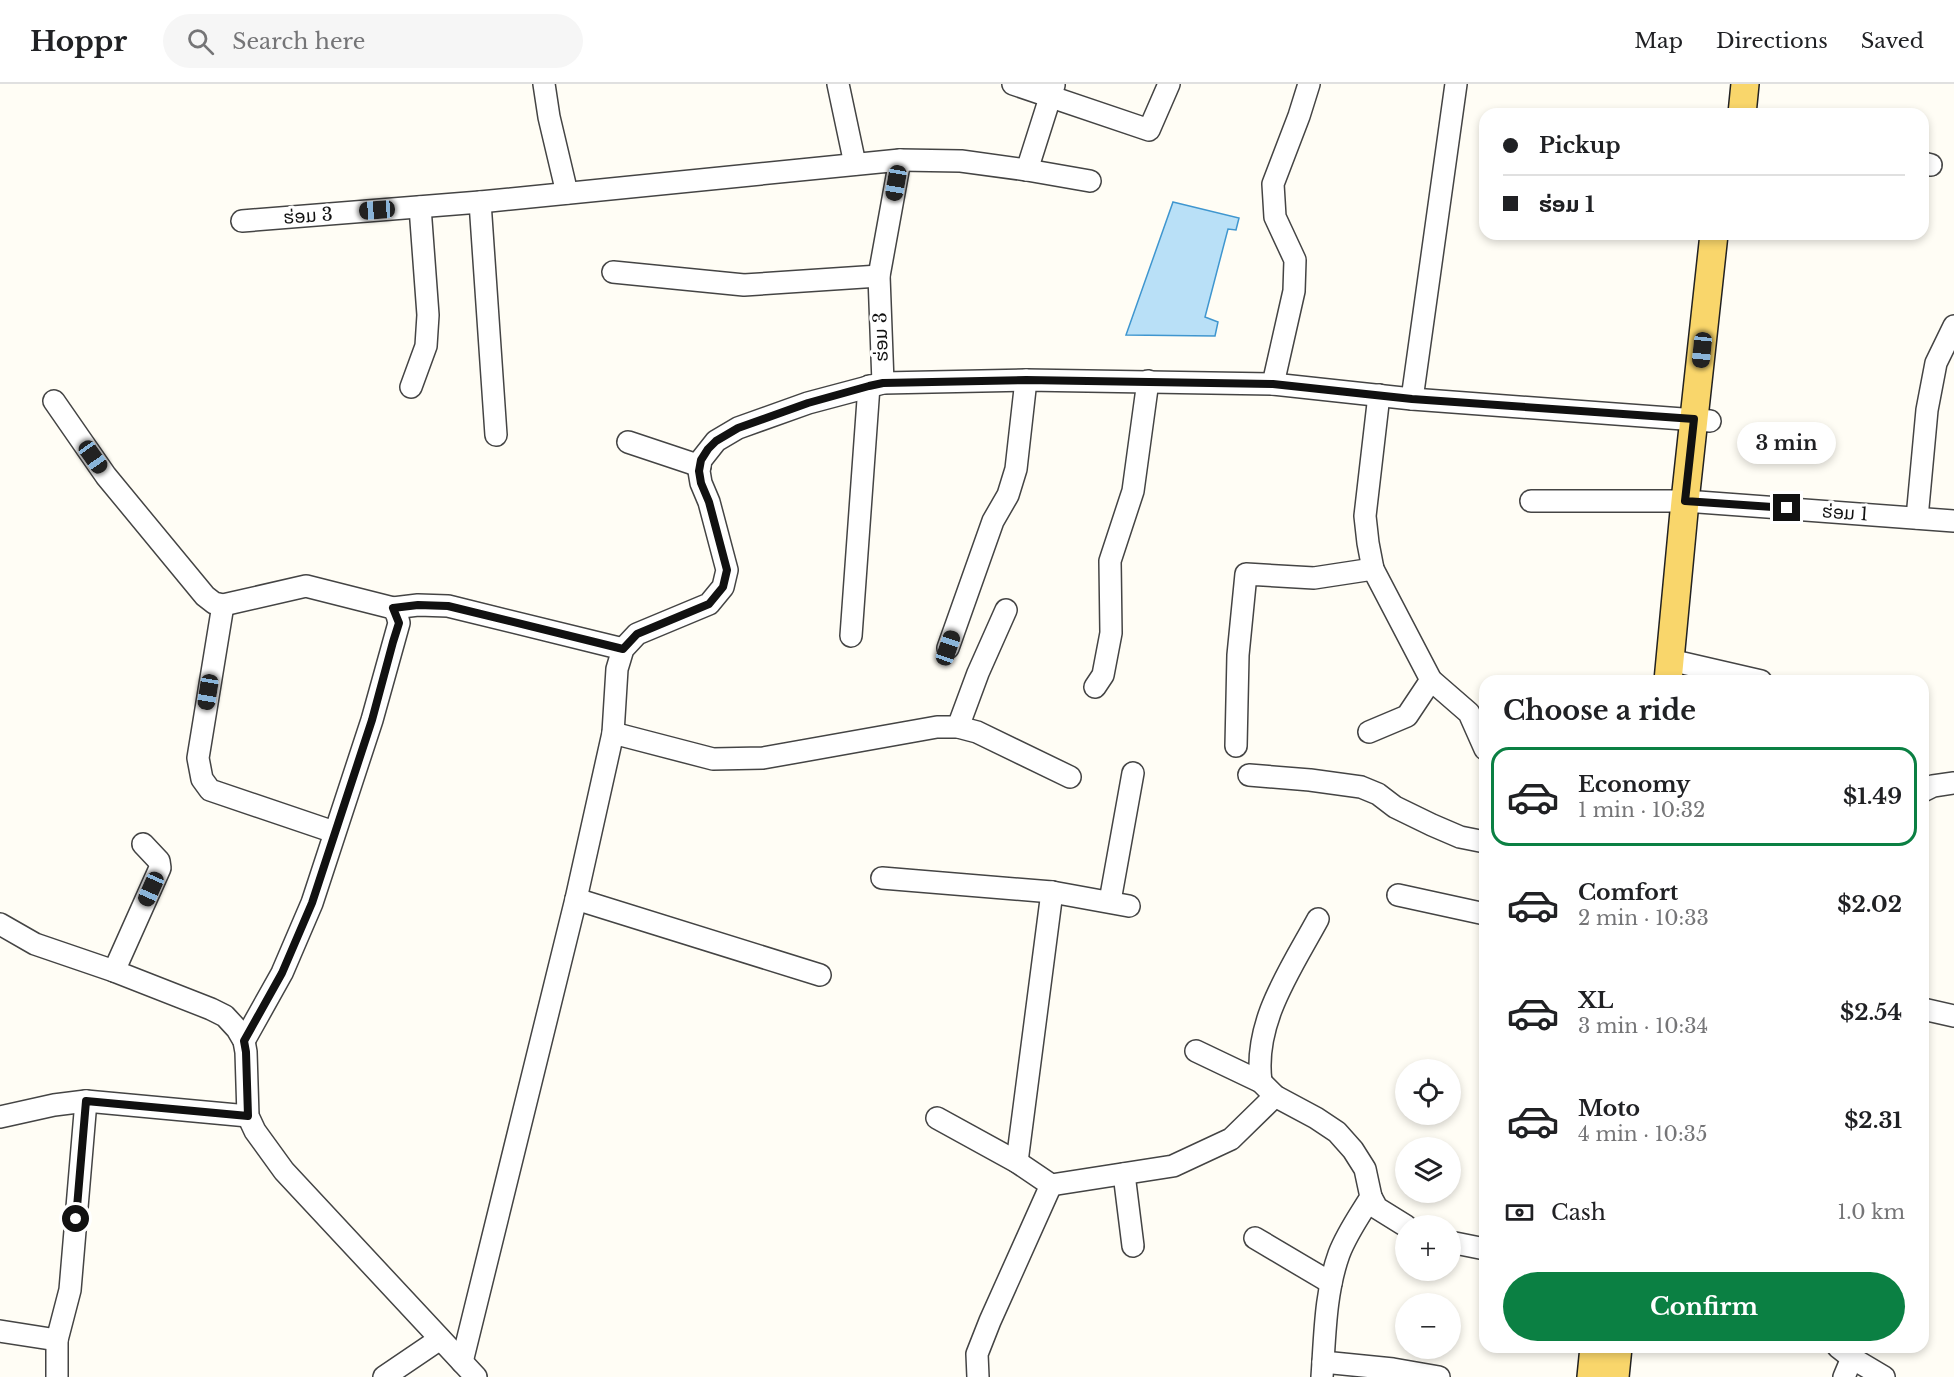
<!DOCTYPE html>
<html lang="en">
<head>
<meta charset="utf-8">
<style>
  body { margin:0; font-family:"Libre Baskerville","Noto Sans Lao",serif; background:#f6f6f6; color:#202124; height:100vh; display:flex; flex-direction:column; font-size:22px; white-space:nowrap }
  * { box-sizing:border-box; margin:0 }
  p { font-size:20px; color:#757577 }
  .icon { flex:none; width:33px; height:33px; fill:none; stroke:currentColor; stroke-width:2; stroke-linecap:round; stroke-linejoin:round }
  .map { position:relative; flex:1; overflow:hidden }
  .side { position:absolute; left:1479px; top:591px; width:450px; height:678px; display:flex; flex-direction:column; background:#fff; border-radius:18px; box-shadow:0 3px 9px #0003 }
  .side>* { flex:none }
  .guide { position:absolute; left:1479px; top:24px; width:450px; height:132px; border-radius:18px; box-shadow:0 3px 9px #0003; display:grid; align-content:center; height:132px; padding:0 24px; background:#fff }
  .controls { position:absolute; left:1395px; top:975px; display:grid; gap:12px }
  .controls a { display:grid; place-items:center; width:66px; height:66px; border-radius:50%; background:#fff; box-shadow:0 3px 9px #0003; font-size:30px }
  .end { position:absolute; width:27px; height:27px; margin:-14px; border:8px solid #111; background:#fff; box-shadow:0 0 0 3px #fff }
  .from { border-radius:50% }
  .bubble { position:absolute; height:42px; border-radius:21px; background:#fff; box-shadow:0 3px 9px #0003; font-size:20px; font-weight:700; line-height:42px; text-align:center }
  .car { position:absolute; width:18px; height:36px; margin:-18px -9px; border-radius:8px; box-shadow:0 0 4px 2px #0007; background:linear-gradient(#222 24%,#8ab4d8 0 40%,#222 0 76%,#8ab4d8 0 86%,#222 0) }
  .guide b { display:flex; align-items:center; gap:21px; height:57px; font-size:22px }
  .guide b+b { border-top:2px solid #e0e0e0 }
  .guide i { width:15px; height:15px; background:#202124 }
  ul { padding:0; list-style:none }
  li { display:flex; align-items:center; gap:18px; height:99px; margin:0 12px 9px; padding:0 12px; border:3px solid transparent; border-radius:18px }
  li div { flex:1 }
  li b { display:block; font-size:22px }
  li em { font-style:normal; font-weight:700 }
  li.current { border-color:#0b8043 }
  li>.icon { width:54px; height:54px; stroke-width:1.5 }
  h2 { padding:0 24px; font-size:27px; line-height:72px }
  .pay { display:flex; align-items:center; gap:15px; height:66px; padding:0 24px; font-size:22px }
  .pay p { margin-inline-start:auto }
  .action { display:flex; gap:12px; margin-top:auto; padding:12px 24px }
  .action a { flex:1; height:69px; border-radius:36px; background:#0b8043; color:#fff; font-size:24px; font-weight:700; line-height:69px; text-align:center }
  header { display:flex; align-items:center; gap:36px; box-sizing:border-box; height:84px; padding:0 30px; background:#fff; border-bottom:2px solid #e0e0e0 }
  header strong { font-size:28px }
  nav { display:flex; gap:33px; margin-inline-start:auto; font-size:21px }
  .search { width:420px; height:54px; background:#f6f6f6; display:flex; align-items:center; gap:15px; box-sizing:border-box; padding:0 21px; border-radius:33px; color:#757577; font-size:22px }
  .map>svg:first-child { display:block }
</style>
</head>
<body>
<header>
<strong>Hoppr</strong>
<div class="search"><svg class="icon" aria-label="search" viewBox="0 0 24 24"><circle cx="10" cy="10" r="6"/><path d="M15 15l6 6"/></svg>Search here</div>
<nav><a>Map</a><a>Directions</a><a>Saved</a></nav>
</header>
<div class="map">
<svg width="1954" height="1293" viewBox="0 0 1954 1293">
  <rect width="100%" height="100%" fill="#fffdf5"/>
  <polygon fill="#b9e0f7" stroke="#3f96cf" stroke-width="1.5" points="1173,118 1239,134 1236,146 1228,145 1205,233 1218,238 1215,252 1126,251"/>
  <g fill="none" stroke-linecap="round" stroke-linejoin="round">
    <defs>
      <g id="minor">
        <polyline points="544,0 549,33 567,109"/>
        <polyline points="838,0 855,80"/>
        <polyline points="1013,0 1149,46 1169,0"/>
        <polyline points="900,76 961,77 1027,86 1090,97"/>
        <polyline points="1923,79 1931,81"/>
        <polyline points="1027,86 1054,1"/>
        <polyline points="480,118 496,351"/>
        <polyline points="242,137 480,118 900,76 879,192 883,299"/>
        <polyline points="613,188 744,201 879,192"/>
        <polyline points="1273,300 1294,207 1295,176 1275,133 1273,100 1299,32 1309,0"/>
        <polyline points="411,303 426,262 428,231 420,123"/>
        <polyline points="1379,311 1365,432 1368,459 1373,485 1431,596 1469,629 1485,665"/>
        <polyline points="1412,315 1456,0"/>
        <polyline points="54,317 106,392 205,512 214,519 223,521 306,502 393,524 397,531 399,539 372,636 312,819 282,889 244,957"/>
        <polyline points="628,358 700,382"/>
        <polyline points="1531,417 1685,417 1954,437"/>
        <polyline points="1917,434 1927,326 1936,279 1954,242"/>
        <polyline points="223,521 198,674 202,695 210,706 334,748"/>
        <polyline points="393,524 418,521 448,522 623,565"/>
        <polyline points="851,552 869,302"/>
        <polyline points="948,564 993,437 1008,411 1016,385 1026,296"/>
        <polyline points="1670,576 1761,597"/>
        <polyline points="1095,603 1103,591 1111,549 1110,477 1133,407 1148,297"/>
        <polyline points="958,643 978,589 1006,526"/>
        <polyline points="1369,648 1407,632 1431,596"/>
        <polyline points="613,649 713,675 763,674 937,643 958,643 977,648 1070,693"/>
        <polyline points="1236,662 1238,571 1246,490 1314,494 1373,485"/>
        <polyline points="1249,691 1310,696 1361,703 1378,710 1395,723 1432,741 1460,753 1485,758"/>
        <polyline points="1923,707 1933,702 1954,699"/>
        <polyline points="882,794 1052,808 1129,822"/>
        <polyline points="1398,811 1485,830"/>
        <polyline points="576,815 820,891"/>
        <polyline points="1110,817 1133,689"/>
        <polyline points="0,840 35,860 114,887 211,925 225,932 237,945 244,957 246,968 248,1032 255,1047 284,1087 476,1293"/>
        <polyline points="114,887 160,784 159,777 143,760"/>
        <polyline points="1923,925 1954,932"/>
        <path d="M1196,967L1261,998L1275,1012L1316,1034L1337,1048L1353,1066L1365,1085L1371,1113C1360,1131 1347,1149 1339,1170C1325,1209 1325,1252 1322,1293"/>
        <path d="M1261,998C1253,938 1291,885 1318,835"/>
        <polyline points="0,1033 54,1021 86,1017 248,1032"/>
        <polyline points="937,1034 1017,1078 1051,1101 1173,1082 1231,1055 1275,1012"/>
        <polyline points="1017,1078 1052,808"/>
        <polyline points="1124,1090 1133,1162"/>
        <polyline points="1371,1113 1377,1124 1406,1142"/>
        <polyline points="1255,1154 1331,1199"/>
        <polyline points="1450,1158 1485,1165"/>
        <polyline points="0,1247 57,1256"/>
        <polyline points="1838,1263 1852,1274 1884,1293"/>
        <polyline points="462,1278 576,815 613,649 617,585 623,565 637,550 709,520 723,503 727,486 709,418 701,399 699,387 701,376 716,357 738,344 808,319 883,299 1026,296 1273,300 1412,315 1710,337"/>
        <polyline points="1323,1278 1393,1285 1439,1293"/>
        <polyline points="57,1293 57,1256 70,1206 86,1017"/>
        <polyline points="384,1293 440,1255"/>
        <polyline points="978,1293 977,1270 990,1237 1051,1101"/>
        <polyline points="1844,1293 1852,1274"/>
      </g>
      <g id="major">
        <polyline points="1742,30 1745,0"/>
        <polyline points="1668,597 1685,417 1714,150"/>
        <polyline points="1591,1293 1594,1263"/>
        <polyline points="1615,1293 1618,1263"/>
      </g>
    </defs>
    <use href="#minor" stroke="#444" stroke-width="24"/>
    <use href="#major" stroke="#222" stroke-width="30"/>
    <use href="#minor" stroke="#fff" stroke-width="21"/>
    <use href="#major" stroke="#f9d66b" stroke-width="27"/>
  </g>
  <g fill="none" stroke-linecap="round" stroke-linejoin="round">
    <polyline stroke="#111" stroke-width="8" points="76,1135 86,1017 248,1032 246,968 244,957 282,889 312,819 372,636 393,558 399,539 393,524 418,521 448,522 623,565 637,550 709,520 723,503 727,486 709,418 701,399 699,387 701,376 708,365 716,357 738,344 808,319 869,302 883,299 1026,296 1273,300 1412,315 1694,335 1685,417 1787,424"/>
  </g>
  <g text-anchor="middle" stroke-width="6" stroke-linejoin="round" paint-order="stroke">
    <g font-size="18" fill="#111" stroke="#fff">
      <text transform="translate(308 132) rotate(-4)" y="6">ຮ່ອມ 3</text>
      <text transform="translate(881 253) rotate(-92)" y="6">ຮ່ອມ 3</text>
      <text transform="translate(1845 429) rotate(4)" y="6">ຮ່ອມ 1</text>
    </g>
  </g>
</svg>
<div class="controls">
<a><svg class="icon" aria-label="locate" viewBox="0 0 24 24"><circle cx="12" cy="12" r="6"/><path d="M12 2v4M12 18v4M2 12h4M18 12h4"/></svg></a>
<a><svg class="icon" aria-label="layers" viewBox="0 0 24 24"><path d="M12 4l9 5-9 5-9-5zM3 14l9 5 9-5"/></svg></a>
<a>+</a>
<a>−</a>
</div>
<i class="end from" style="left:76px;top:1135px"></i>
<i class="end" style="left:1787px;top:424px"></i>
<div class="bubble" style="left:1737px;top:338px;width:99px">3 min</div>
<i class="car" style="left:896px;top:99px;rotate:190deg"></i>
<i class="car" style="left:377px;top:126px;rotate:266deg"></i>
<i class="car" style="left:1702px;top:266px;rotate:186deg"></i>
<i class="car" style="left:93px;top:373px;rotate:145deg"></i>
<i class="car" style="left:948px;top:564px;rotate:19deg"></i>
<i class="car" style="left:208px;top:608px;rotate:189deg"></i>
<i class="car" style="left:151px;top:805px;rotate:204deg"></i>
<div class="guide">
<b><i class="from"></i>Pickup</b>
<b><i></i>ຮ່ອມ 1</b>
</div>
<section class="side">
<h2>Choose a ride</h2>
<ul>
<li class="current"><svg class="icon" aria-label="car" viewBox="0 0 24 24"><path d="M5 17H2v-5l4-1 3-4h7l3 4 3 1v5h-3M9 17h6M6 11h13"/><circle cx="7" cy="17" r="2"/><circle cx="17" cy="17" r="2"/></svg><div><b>Economy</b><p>1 min · 10:32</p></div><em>$1.49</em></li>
<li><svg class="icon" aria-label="car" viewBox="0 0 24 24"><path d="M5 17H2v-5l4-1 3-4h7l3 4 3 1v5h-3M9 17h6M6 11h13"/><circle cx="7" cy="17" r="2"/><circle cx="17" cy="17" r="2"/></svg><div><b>Comfort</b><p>2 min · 10:33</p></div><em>$2.02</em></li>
<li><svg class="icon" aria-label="car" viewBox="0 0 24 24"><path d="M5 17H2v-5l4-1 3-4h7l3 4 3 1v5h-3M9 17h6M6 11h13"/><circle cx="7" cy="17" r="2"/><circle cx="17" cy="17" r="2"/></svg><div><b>XL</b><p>3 min · 10:34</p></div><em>$2.54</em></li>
<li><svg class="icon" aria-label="car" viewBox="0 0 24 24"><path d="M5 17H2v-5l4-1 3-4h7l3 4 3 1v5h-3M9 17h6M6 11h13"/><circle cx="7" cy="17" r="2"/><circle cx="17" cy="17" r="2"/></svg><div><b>Moto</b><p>4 min · 10:35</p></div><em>$2.31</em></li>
</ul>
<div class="pay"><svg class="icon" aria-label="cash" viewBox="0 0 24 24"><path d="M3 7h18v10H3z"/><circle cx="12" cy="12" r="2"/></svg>Cash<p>1.0 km</p></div>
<div class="action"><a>Confirm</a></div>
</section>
</div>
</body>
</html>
